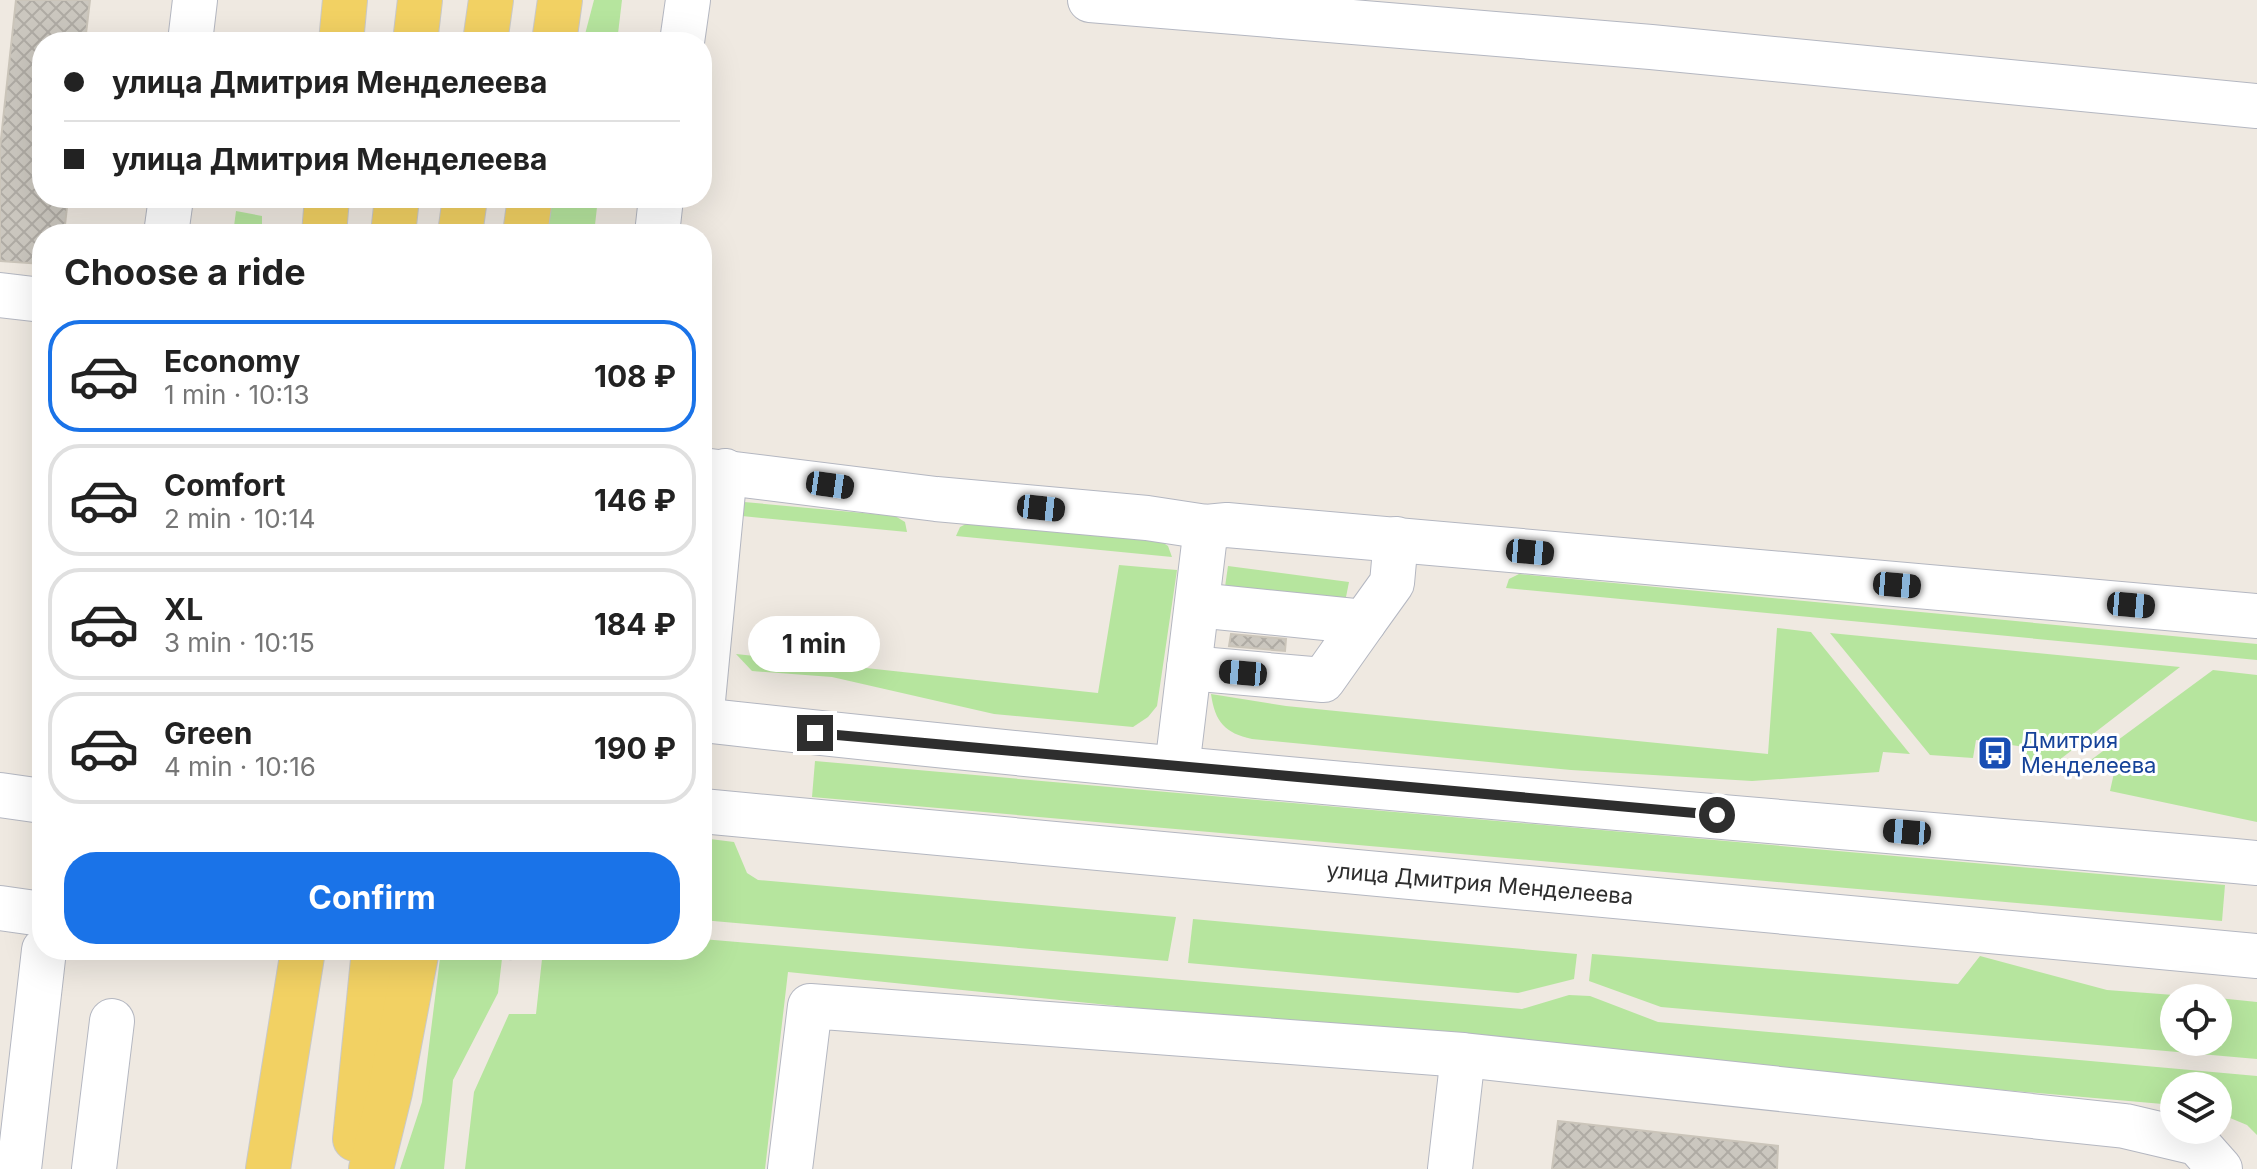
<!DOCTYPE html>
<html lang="en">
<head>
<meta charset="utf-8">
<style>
  body { margin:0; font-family:Inter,sans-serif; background:#f6f6f6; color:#222; height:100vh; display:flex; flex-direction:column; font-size:30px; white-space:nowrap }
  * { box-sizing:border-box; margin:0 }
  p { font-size:26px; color:#767676 }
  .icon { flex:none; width:44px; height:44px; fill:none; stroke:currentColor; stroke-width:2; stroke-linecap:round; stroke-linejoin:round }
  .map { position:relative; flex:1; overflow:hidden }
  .details { position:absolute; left:32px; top:224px; width:680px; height:736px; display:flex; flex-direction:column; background:#fff; border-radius:32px; box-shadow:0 8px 32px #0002 }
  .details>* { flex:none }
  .top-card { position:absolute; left:32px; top:32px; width:680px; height:176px; border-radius:32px; box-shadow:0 8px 32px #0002; display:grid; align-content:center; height:176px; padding:0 32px; background:#fff }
  .controls { position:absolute; left:2160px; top:984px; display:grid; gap:16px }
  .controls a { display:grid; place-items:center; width:72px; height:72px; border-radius:50%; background:#fff; box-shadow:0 8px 32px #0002; font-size:40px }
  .end { position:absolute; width:36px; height:36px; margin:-18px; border:10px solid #2e2e2e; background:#fff; box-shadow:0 0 0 4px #fff }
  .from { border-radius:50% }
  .bubble { position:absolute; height:56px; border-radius:28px; background:#fff; box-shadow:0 8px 32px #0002; font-size:26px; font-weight:700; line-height:56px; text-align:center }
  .car { position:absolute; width:24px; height:48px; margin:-24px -12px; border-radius:10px; box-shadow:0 0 6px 2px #0007; background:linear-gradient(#222 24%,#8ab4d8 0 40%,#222 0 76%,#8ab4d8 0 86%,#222 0) }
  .top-card b { display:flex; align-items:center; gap:28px; height:76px; font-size:30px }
  .top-card b+b { border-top:2px solid #e0e0e0 }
  .top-card i { width:20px; height:20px; background:#222 }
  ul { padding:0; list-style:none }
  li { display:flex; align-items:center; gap:24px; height:112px; margin:0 16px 12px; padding:0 16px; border:4px solid #e0e0e0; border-radius:32px }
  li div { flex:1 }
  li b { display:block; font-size:30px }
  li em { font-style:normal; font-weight:700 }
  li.on { border-color:#1a73e8 }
  li>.icon { width:72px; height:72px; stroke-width:1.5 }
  h2 { padding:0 32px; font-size:36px; line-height:96px }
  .primary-button { display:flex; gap:16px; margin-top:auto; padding:16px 32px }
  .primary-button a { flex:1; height:92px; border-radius:32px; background:#1a73e8; color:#fff; font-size:32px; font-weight:700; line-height:92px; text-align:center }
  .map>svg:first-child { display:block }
</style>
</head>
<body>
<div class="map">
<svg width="2257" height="1169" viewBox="0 0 2257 1169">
  <defs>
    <pattern id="building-cross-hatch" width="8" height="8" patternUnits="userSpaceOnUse" patternTransform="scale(2)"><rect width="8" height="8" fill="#cbc7bf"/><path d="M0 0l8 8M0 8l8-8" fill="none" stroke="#afaba4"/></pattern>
  </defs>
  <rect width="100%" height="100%" fill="#efe9e1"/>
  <g fill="#b6e59e">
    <polygon points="594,0 622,0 617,42 583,42"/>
    <polygon points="552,198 598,198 594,234 545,234"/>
    <polygon points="236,211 262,216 262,234 233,234"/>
    <polygon points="744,502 895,516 905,522 907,532 742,516"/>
    <polygon points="968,523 1159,540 1168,546 1172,557 956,536 960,527"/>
    <polygon points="1119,565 1177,570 1157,706 1148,717 1133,727 994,714 832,677 752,671 736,654 1098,693"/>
    <polygon points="1228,566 1349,582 1346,597 1327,606 1224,594"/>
    <polygon points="1519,574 2257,644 2257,660 1506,588 1509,579"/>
    <path d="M1777,628L1811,632L1910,754L1883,752L1879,772L1752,781L1571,770L1252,739C1225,733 1215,722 1211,694L1286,706L1768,754Z"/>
    <polygon points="1830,633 2180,667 2054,764 2023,765 2025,747 1976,740 1973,758 1930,755"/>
    <polygon points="2213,670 2257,675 2257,822 2110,791 2114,773 2080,768"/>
    <polygon points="815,761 2225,885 2222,921 812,797"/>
    <polygon points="702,838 734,842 747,873 758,880 1176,917 1168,961 702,920"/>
    <polygon points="1193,919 1577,954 1574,979 1518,993 1188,963"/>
    <polygon points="702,939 1522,1009 1569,995 1590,996 1658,1022 2257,1076 2257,1135 2247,1125 2218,1113 2218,1086 2174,1086 2174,1105 1495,1045 788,972 765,1169 465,1169 474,1092 509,1014 536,1014 543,950 702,950"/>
    <polygon points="441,950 503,950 498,993 453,1080 444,1169 400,1169 422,1102"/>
    <polygon points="1592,954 1958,984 1980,956 2107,990 2214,998 2174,998 2174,1042 2218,1042 2218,998 2257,1002 2257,1059 1661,1007 1589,981"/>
  </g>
  <g fill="url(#building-cross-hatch)" stroke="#cbc5ba" stroke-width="2">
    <polygon points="16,0 90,0 85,42 42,42 42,198 68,198 64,234 42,234 42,264 0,261 0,148"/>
    <polygon points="1231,634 1286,639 1285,651 1229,646"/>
    <polygon points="1558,1121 1778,1146 1777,1169 1552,1169"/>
  </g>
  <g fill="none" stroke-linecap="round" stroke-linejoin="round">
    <defs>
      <g id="minor">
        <polyline points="1090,0 1651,47 2257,106"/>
        <polyline points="190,42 195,0"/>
        <polyline points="682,42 688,0"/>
        <polyline points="166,234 171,198"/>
        <polyline points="657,234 661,198"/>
        <polyline points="0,295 42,300"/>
        <polyline points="702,470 936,499 1147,518 1206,527 1227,525 2257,616"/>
        <polyline points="1197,605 1364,622 1392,583 1396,539"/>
        <polyline points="1189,668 1323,680 1364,622"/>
        <polyline points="702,711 725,471"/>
        <path d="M702,720C1219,778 1739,817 2257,863"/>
        <polyline points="1177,768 1206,527"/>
        <polyline points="0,795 42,801"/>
        <polyline points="702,811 2257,956"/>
        <polyline points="0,908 42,914"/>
        <polyline points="19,1169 44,950"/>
        <polyline points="94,1169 112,1021"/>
        <polyline points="790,1169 810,1006 1463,1055 2125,1126 2197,1143 2220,1169"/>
        <polyline points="1450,1169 1463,1055"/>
      </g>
      <g id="major">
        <polyline points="341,42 345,0"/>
        <polyline points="415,42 420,0"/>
        <polyline points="485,42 491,0"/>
        <polyline points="554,42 560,0"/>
        <polyline points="324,234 327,198"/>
        <polyline points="393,234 397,198"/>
        <polyline points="460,234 465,198"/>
        <polyline points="525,234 530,198"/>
        <polyline points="355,1139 374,950"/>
        <polyline points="268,1169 303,950"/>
        <polyline points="371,1169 390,1092 417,950"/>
      </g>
    </defs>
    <use href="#minor" stroke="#b4b7c1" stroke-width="46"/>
    <use href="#major" stroke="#c9c9c9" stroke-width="46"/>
    <polyline stroke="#c9c9c9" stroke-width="5" stroke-dasharray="6 4" stroke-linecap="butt" points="509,960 510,950"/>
    <use href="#minor" stroke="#fff" stroke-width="44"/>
    <use href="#major" stroke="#f2d163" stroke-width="44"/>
  </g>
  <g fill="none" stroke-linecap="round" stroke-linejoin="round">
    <polyline stroke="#2e2e2e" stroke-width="10" points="815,733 1717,815"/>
  </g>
  <defs>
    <symbol id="bus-square" viewBox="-11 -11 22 22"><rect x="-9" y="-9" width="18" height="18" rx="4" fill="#1a4fb4" stroke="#fff"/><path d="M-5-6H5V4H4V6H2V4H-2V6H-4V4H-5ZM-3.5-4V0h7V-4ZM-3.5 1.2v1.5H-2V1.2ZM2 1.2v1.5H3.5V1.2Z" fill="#fff"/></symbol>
  </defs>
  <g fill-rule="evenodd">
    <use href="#bus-square" x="1975" y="733" width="40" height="40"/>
  </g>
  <g text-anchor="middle" stroke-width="6" stroke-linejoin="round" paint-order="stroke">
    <g font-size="22" fill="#164399" stroke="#fff" text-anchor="start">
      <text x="2021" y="748">Дмитрия<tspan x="2021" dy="25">Менделеева</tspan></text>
    </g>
    <g font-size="22" fill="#2e2e2e" stroke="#fff">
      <text transform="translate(1480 883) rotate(5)" y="8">улица Дмитрия Менделеева</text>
    </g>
  </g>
</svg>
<div class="controls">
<a><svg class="icon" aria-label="locate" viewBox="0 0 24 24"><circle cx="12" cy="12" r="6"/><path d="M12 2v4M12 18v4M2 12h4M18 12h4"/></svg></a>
<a><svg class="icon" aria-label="layers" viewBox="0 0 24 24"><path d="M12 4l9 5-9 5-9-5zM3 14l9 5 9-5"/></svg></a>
</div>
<i class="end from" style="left:1717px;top:815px"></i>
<i class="end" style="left:815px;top:733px"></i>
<div class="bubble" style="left:748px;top:616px;width:132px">1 min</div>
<i class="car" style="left:830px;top:485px;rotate:98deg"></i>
<i class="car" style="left:1041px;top:508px;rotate:96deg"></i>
<i class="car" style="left:1530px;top:552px;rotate:95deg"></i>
<i class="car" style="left:1897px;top:585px;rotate:95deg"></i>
<i class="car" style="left:2131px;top:605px;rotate:95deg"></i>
<i class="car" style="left:1243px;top:673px;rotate:275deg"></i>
<i class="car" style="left:1907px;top:832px;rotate:275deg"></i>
<div class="top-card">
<b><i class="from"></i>улица Дмитрия Менделеева</b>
<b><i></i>улица Дмитрия Менделеева</b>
</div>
<section class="details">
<h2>Choose a ride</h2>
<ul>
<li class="on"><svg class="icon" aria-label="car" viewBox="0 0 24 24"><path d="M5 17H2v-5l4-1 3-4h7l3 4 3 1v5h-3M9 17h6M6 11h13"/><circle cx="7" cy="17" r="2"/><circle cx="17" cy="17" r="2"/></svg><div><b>Economy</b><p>1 min · 10:13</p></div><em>108 ₽</em></li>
<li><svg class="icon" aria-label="car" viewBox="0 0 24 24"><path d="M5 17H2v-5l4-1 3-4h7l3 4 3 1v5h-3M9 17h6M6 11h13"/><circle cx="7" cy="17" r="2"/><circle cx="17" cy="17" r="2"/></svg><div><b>Comfort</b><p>2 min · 10:14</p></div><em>146 ₽</em></li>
<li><svg class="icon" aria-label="car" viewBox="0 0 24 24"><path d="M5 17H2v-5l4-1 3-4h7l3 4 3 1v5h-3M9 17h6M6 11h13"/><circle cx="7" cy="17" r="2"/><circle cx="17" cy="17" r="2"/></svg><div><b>XL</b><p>3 min · 10:15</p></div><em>184 ₽</em></li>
<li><svg class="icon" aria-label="car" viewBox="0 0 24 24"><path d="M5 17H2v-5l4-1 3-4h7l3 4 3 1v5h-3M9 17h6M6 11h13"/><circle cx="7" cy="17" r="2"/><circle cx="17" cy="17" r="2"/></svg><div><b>Green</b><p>4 min · 10:16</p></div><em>190 ₽</em></li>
</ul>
<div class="primary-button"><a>Confirm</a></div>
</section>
</div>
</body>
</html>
